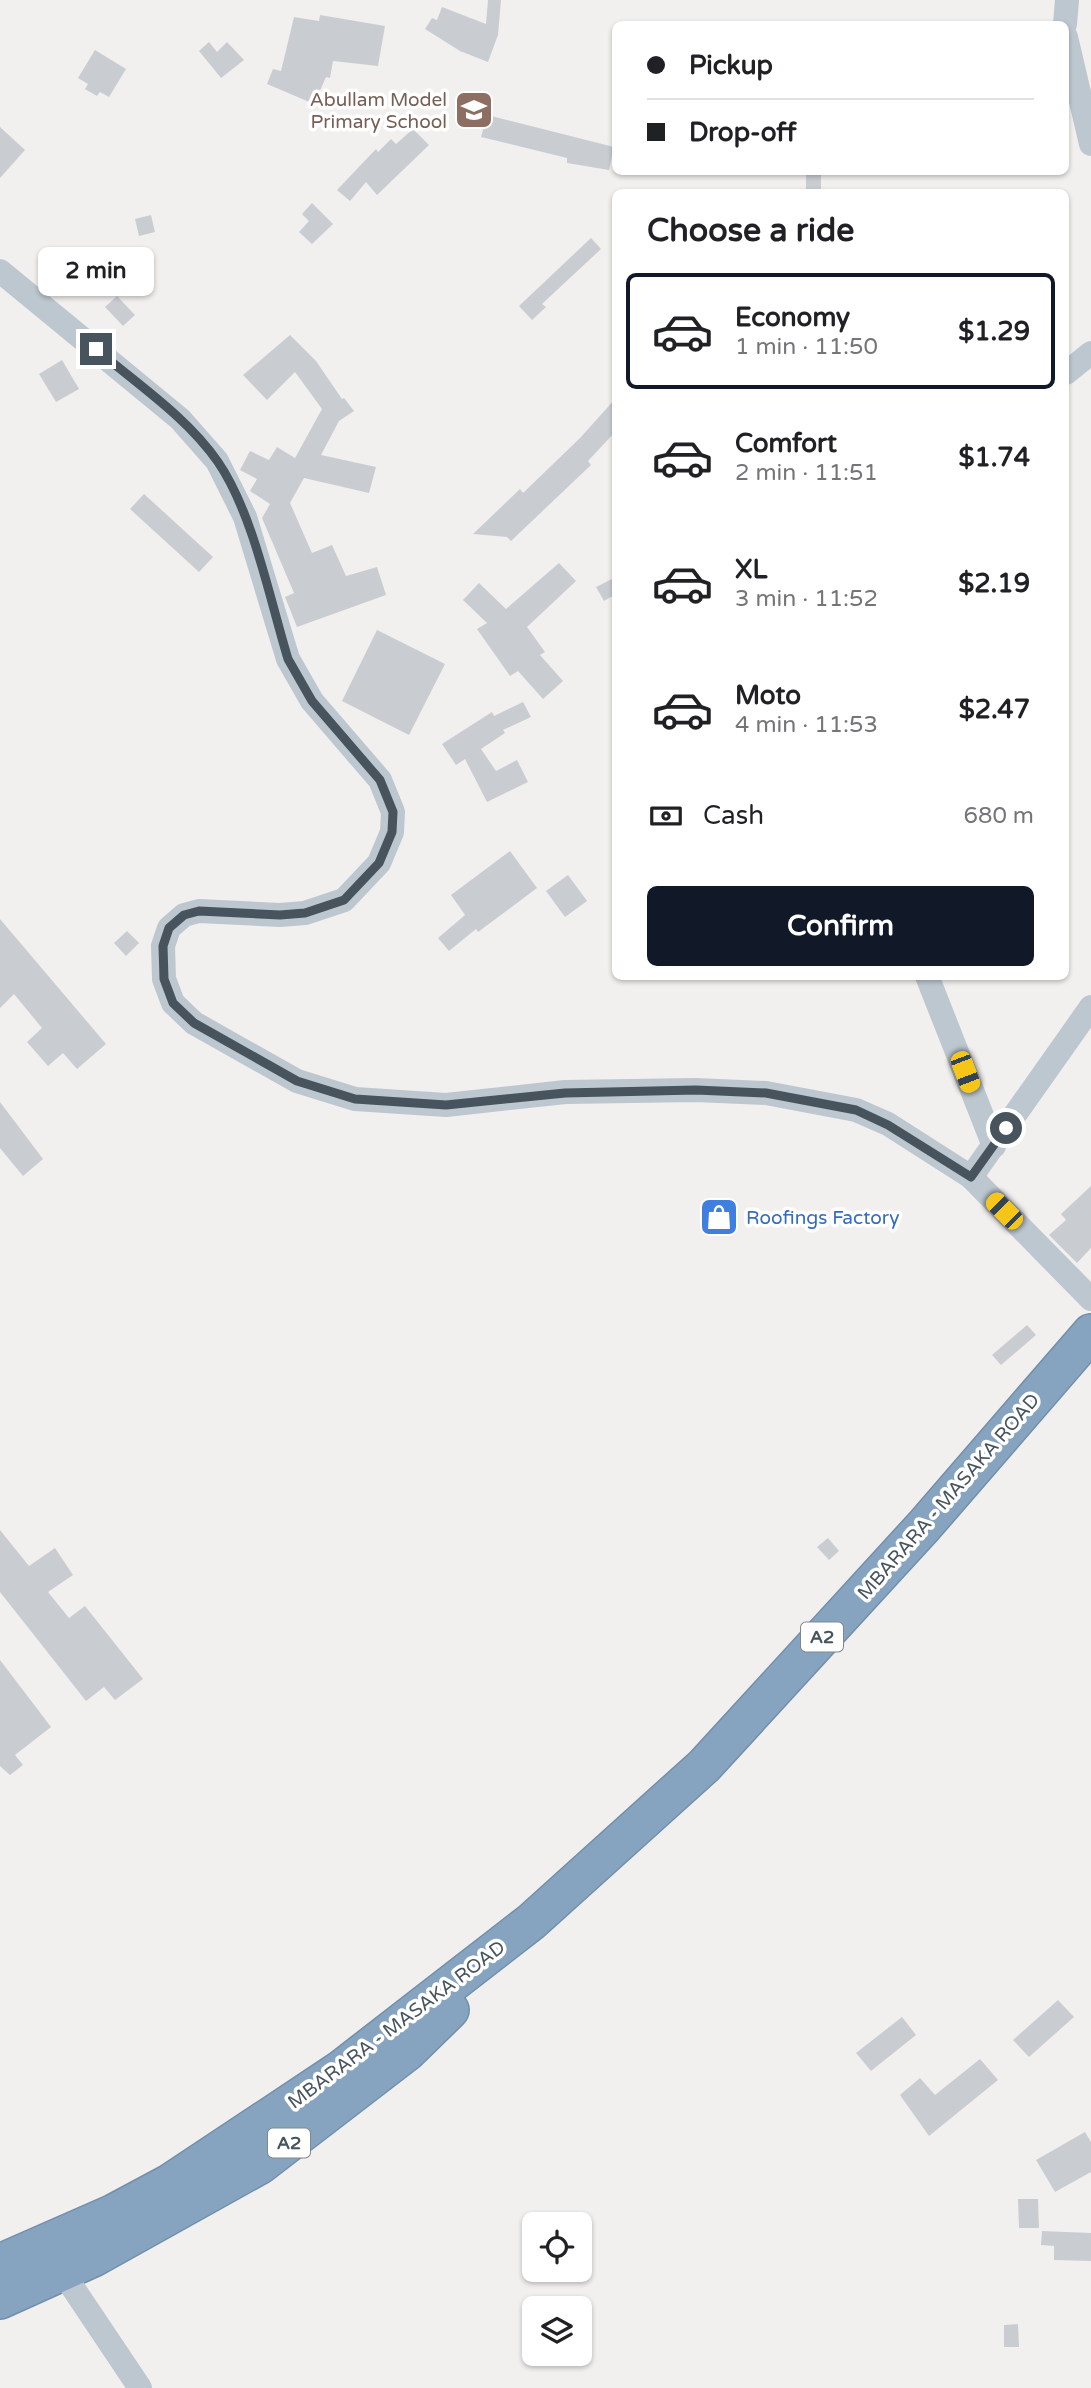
<!DOCTYPE html>
<html lang="en">
<head>
<meta charset="utf-8">
<style>
  body { margin:0; font-family:"Varela Round",sans-serif; background:#f6f6f6; color:#202124; height:100vh; display:flex; flex-direction:column; font-size:26px; white-space:nowrap }
  * { box-sizing:border-box; margin:0 }
  p { font-size:23px; color:#757577 }
  .icon { flex:none; width:38px; height:38px; fill:none; stroke:currentColor; stroke-width:2; stroke-linecap:round; stroke-linejoin:round }
  .map { position:relative; flex:1; overflow:hidden }
  .side { position:absolute; left:612px; top:189px; width:457px; height:791px; display:flex; flex-direction:column; background:#fff; border-radius:10px; box-shadow:0 2px 5px #0004 }
  .side>* { flex:none }
  .guide { position:absolute; left:612px; top:21px; width:457px; height:154px; border-radius:10px; box-shadow:0 2px 5px #0004; display:grid; align-content:center; height:154px; padding:0 35px; background:#fff }
  .controls { position:absolute; left:522px; top:2212px; display:grid; gap:14px }
  .controls a { display:grid; place-items:center; width:70px; height:70px; border-radius:10px; background:#fff; box-shadow:0 2px 5px #0004; font-size:35px }
  .end { position:absolute; width:32px; height:32px; margin:-16px; border:9px solid #47545d; background:#fff; box-shadow:0 0 0 4px #fff }
  .from { border-radius:50% }
  .bubble { position:absolute; height:49px; border-radius:10px; background:#fff; box-shadow:0 2px 5px #0004; font-size:23px; font-weight:700; line-height:49px; text-align:center }
  .car { position:absolute; width:21px; height:42px; margin:-21px -10px; border-radius:9px; box-shadow:0 0 5px 2px #0007; background:linear-gradient(#f5c518 24%,#345 0 40%,#f5c518 0 76%,#345 0 86%,#f5c518 0) }
  .guide b { display:flex; align-items:center; gap:24px; height:66px; font-size:26px }
  .guide b+b { border-top:2px solid #e0e0e0 }
  .guide i { width:18px; height:18px; background:#202124 }
  ul { padding:0; list-style:none }
  li { display:flex; align-items:center; gap:21px; height:116px; margin:0 14px 10px; padding:0 21px; border:4px solid transparent; border-radius:10px }
  li div { flex:1 }
  li b { display:block; font-size:26px }
  li em { font-style:normal; font-weight:700 }
  li.current { border-color:#111827 }
  li>.icon { width:63px; height:63px; stroke-width:1.5 }
  h2 { padding:0 35px; font-size:32px; line-height:84px }
  .pay { display:flex; align-items:center; gap:18px; height:77px; padding:0 35px; font-size:26px }
  .pay p { margin-inline-start:auto }
  .cta { display:flex; gap:14px; margin-top:auto; padding:14px 35px }
  .cta a { flex:1; height:80px; border-radius:10px; background:#111827; color:#fff; font-size:28px; font-weight:700; line-height:80px; text-align:center }
  .map>svg:first-child { display:block }
</style>
</head>
<body>
<div class="map">
<svg width="1091" height="2388" viewBox="0 0 1091 2388">
  <rect width="100%" height="100%" fill="#f2efef"/>
  <g fill="#c9cdd2">
    <polygon points="488,0 501,0 498,35 488,62 460,51 425,29 432,18 437,20 442,7 486,24"/>
    <polygon points="320,15 385,26 378,66 333,61 330,78 326,77 314,104 267,84 273,69 281,71 294,17 319,21"/>
    <polygon points="209,42 217,52 227,42 244,60 221,78 199,51"/>
    <polygon points="95,50 126,69 109,97 100,92 97,96 85,89 88,84 78,78"/>
    <polygon points="487,115 614,147 609,170 567,163 567,158 481,137"/>
    <polygon points="0,127 25,150 0,178"/>
    <polygon points="413,129 429,145 377,195 366,182 350,201 337,190 376,149 378,152 391,139 396,144"/>
    <rect x="806" y="172" width="15" height="20"/>
    <polygon points="312,203 333,224 312,244 299,232 309,221 302,214"/>
    <polygon points="151,215 155,232 139,236 135,219"/>
    <polygon points="591,238 601,249 542,304 546,307 532,320 519,306"/>
    <polygon points="117,296 135,315 123,326 105,307"/>
    <polygon points="290,335 316,361 342,399 344,398 354,411 339,421 321,455 376,467 369,493 304,478 290,503 312,553 332,545 346,576 377,567 386,595 297,627 285,597 294,593 262,518 270,504 250,491 257,479 240,470 250,451 269,460 277,447 295,458 322,409 295,372 267,400 243,375"/>
    <polygon points="62,360 79,389 56,402 39,374"/>
    <polygon points="616,398 616,431 588,461 591,465 511,541 507,537 473,534 520,489 523,493 580,438"/>
    <polygon points="144,494 213,557 199,572 130,509"/>
    <polygon points="559,563 576,581 527,627 545,652 540,655 563,681 543,699 518,671 510,676 477,629 487,623 463,600 479,583 506,609"/>
    <polygon points="616,577 616,594 604,601 596,587"/>
    <polygon points="377,630 445,664 409,735 342,701"/>
    <polygon points="523,702 531,717 503,730 505,733 481,749 496,771 517,760 528,782 487,802 465,759 456,765 442,744 492,712 494,716"/>
    <polygon points="510,851 537,888 478,932 476,929 449,951 438,938 465,915 451,895"/>
    <polygon points="568,875 587,901 565,917 546,891"/>
    <polygon points="0,919 106,1044 77,1069 63,1053 48,1066 27,1042 42,1028 14,994 0,1008"/>
    <polygon points="127,931 139,943 126,956 114,943"/>
    <polygon points="0,1102 43,1159 23,1176 0,1148"/>
    <polygon points="1091,1186 1091,1248 1077,1263 1049,1235 1066,1220 1061,1214"/>
    <polygon points="1027,1325 1036,1335 1001,1365 992,1355"/>
    <polygon points="0,1530 29,1566 55,1548 73,1575 48,1592 69,1618 85,1606 143,1679 115,1700 104,1687 86,1701 0,1592"/>
    <polygon points="828,1538 839,1551 829,1560 817,1547"/>
    <polygon points="0,1660 51,1727 15,1755 23,1765 10,1775 0,1766"/>
    <polygon points="1058,2000 1074,2017 1029,2057 1013,2040"/>
    <polygon points="902,2017 916,2035 871,2071 856,2053"/>
    <polygon points="980,2059 998,2080 929,2136 900,2095 920,2078 935,2095"/>
    <polygon points="1085,2132 1091,2142 1091,2172 1055,2192 1036,2160"/>
    <polygon points="1018,2199 1038,2199 1039,2228 1019,2228"/>
    <polygon points="1042,2231 1091,2233 1091,2261 1054,2260 1054,2246 1041,2245"/>
    <polygon points="1018,2324 1019,2347 1004,2347 1004,2325"/>
  </g>
  <g fill="none" stroke-linecap="round" stroke-linejoin="round">
    <defs>
      <g id="highway">
        <polyline points="0,2263 114,2213 170,2183 340,2070 531,1922 704,1766 924,1526 1091,1333"/>
        <polyline points="0,2300 93,2258 260,2165 407,2052 450,2010"/>
      </g>
    </defs>
    <use href="#highway" stroke="#718fab" stroke-width="40"/>
    <g stroke="#bdc7cf" stroke-width="24">
      <polyline points="1065,24 1067,0"/>
      <polyline points="1066,37 1091,144"/>
      <polyline points="0,271 180,419 217,461 245,517 288,659 312,701 380,780 393,812 392,832 379,863 344,900 305,913 280,915 199,911 184,915 169,928 163,946 164,979 173,1003 194,1023 297,1081 355,1099 446,1105 565,1092 696,1090 766,1093 856,1110 888,1124 971,1177 1091,1299"/>
      <polyline points="1066,373 1091,353"/>
      <polyline points="927,976 994,1146"/>
      <polyline points="971,1177 1091,1007"/>
      <polyline points="63,2273 140,2388"/>
    </g>
    <use href="#highway" stroke="#86a4bf" stroke-width="37"/>
  </g>
  <g fill="none" stroke-linecap="round" stroke-linejoin="round">
    <path stroke="#47545d" stroke-width="9" d="M96,349C137,384 187,417 218,462C253,513 270,600 288,659L312,701L380,780L393,812L392,832L379,863L344,900L305,913L280,915L199,911L184,915L169,928L163,946L164,979L173,1003L194,1023L297,1081L355,1099L446,1105L565,1093L696,1090L766,1093L856,1110L888,1125L971,1177L1006,1128"/>
  </g>
  <defs>
    <symbol id="school-square" viewBox="-11 -11 22 22"><rect x="-9" y="-9" width="18" height="18" rx="4" fill="#8d6e63" stroke="#fff"/><path d="M0-5L7-2L0 1L-7-2ZM-4 1L0 2.5L4 1V4Q0 6-4 4Z" fill="#fff"/></symbol>
    <symbol id="shop-square" viewBox="-11 -11 22 22"><rect x="-9" y="-9" width="18" height="18" rx="4" fill="#3f7fe0" stroke="#fff"/><path d="M-5-2.5h2.3a2.7 3.5 0 0 1 5.4 0H5L5.5 6h-11ZM-1.5-2.5h3a1.5 2.3 0 0 0-3 0Z" fill="#fff"/></symbol>
  </defs>
  <g fill-rule="evenodd">
    <use href="#school-square" x="452" y="88" width="44" height="44"/>
    <use href="#shop-square" x="697" y="1195" width="44" height="44"/>
  </g>
  <g text-anchor="middle" stroke-width="7" stroke-linejoin="round" paint-order="stroke">
    <g fill="#fff" stroke="#7e878e" stroke-width="2">
      <rect x="801" y="1622.5" width="42" height="29" rx="5"/>
      <rect x="268" y="2128.5" width="42" height="29" rx="5"/>
    </g>
    <g font-size="18" font-weight="bold" fill="#47545d">
      <text x="822" y="1643">A2</text>
      <text x="289" y="2149">A2</text>
    </g>
    <g font-size="19" fill="#785e54" stroke="#fff" text-anchor="end">
      <text x="447" y="106">Abullam Model<tspan x="447" dy="22">Primary School</tspan></text>
    </g>
    <g font-size="19" fill="#366cbe" stroke="#fff" text-anchor="start">
      <text x="746" y="1224">Roofings Factory</text>
    </g>
    <g font-size="19" fill="#47545d" stroke="#fff">
      <text transform="translate(948 1496) rotate(-49)" y="7">MBARARA - MASAKA ROAD</text>
      <text transform="translate(396 2024) rotate(-37)" y="7">MBARARA - MASAKA ROAD</text>
    </g>
  </g>
</svg>
<div class="controls">
<a><svg class="icon" aria-label="locate" viewBox="0 0 24 24"><circle cx="12" cy="12" r="6"/><path d="M12 2v4M12 18v4M2 12h4M18 12h4"/></svg></a>
<a><svg class="icon" aria-label="layers" viewBox="0 0 24 24"><path d="M12 4l9 5-9 5-9-5zM3 14l9 5 9-5"/></svg></a>
</div>
<i class="end from" style="left:1006px;top:1128px"></i>
<i class="end" style="left:96px;top:349px"></i>
<div class="bubble" style="left:38px;top:247px;width:116px">2 min</div>
<i class="car" style="left:965px;top:1072px;rotate:159deg"></i>
<i class="car" style="left:1004px;top:1211px;rotate:315deg"></i>
<div class="guide">
<b><i class="from"></i>Pickup</b>
<b><i></i>Drop-off</b>
</div>
<section class="side">
<h2>Choose a ride</h2>
<ul>
<li class="current"><svg class="icon" aria-label="car" viewBox="0 0 24 24"><path d="M5 17H2v-5l4-1 3-4h7l3 4 3 1v5h-3M9 17h6M6 11h13"/><circle cx="7" cy="17" r="2"/><circle cx="17" cy="17" r="2"/></svg><div><b>Economy</b><p>1 min · 11:50</p></div><em>$1.29</em></li>
<li><svg class="icon" aria-label="car" viewBox="0 0 24 24"><path d="M5 17H2v-5l4-1 3-4h7l3 4 3 1v5h-3M9 17h6M6 11h13"/><circle cx="7" cy="17" r="2"/><circle cx="17" cy="17" r="2"/></svg><div><b>Comfort</b><p>2 min · 11:51</p></div><em>$1.74</em></li>
<li><svg class="icon" aria-label="car" viewBox="0 0 24 24"><path d="M5 17H2v-5l4-1 3-4h7l3 4 3 1v5h-3M9 17h6M6 11h13"/><circle cx="7" cy="17" r="2"/><circle cx="17" cy="17" r="2"/></svg><div><b>XL</b><p>3 min · 11:52</p></div><em>$2.19</em></li>
<li><svg class="icon" aria-label="car" viewBox="0 0 24 24"><path d="M5 17H2v-5l4-1 3-4h7l3 4 3 1v5h-3M9 17h6M6 11h13"/><circle cx="7" cy="17" r="2"/><circle cx="17" cy="17" r="2"/></svg><div><b>Moto</b><p>4 min · 11:53</p></div><em>$2.47</em></li>
</ul>
<div class="pay"><svg class="icon" aria-label="cash" viewBox="0 0 24 24"><path d="M3 7h18v10H3z"/><circle cx="12" cy="12" r="2"/></svg>Cash<p>680 m</p></div>
<div class="cta"><a>Confirm</a></div>
</section>
</div>
</body>
</html>
